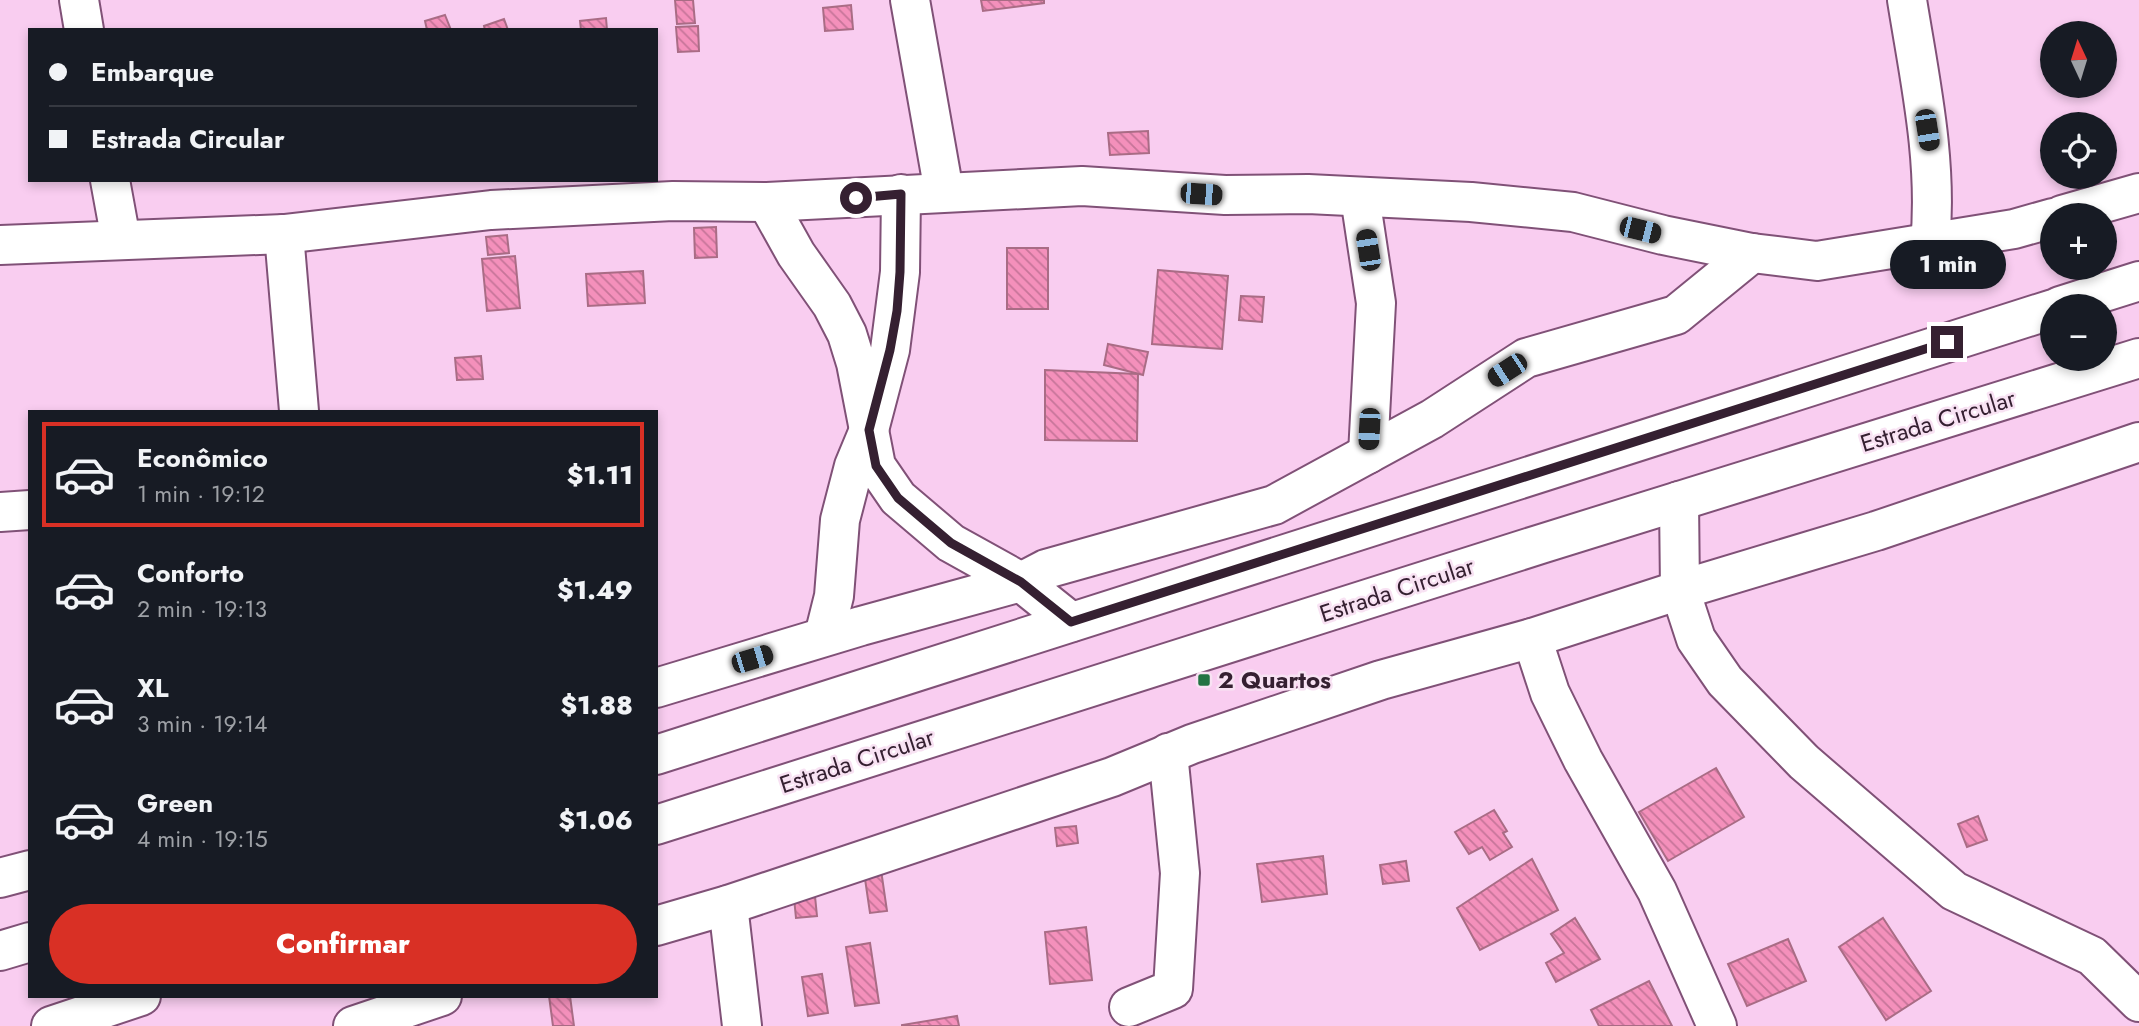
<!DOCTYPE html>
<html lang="pt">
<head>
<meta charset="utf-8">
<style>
  body { margin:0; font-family:Jost,sans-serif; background:#20242c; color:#f1f3f6; height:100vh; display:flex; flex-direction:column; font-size:26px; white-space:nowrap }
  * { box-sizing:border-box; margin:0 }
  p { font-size:23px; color:#9ea1a6 }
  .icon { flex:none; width:38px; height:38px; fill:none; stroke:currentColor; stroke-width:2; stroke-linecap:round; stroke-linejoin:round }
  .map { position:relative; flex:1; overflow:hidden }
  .drawer { position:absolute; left:28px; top:410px; width:630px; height:588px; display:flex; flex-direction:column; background:#171b24; border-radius:0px; box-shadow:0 4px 10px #0003 }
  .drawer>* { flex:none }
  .top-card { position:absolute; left:28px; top:28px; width:630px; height:154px; border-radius:0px; box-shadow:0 4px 10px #0003; display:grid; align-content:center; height:154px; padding:0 21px; background:#171b24 }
  .needle { width:46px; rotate:356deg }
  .buttons { position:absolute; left:2040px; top:21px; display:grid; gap:14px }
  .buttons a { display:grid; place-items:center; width:77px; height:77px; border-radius:50%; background:#171b24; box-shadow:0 4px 10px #0003; font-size:35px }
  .end { position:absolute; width:32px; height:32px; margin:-16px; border:9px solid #352031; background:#fff; box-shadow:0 0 0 4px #fff }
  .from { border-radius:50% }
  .bubble { position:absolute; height:49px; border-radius:24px; background:#171b24; box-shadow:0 4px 10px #0003; font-size:23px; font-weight:800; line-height:49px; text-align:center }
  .car { position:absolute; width:21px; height:42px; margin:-21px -10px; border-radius:9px; box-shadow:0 0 5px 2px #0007; background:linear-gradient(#222 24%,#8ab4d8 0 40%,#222 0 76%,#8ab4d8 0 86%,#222 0) }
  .top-card b { display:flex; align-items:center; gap:24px; height:66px; font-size:26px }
  .top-card b+b { border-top:2px solid #363941 }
  .top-card i { width:18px; height:18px; background:#f1f3f6 }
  ul { padding:12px 0 0; list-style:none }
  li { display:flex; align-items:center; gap:21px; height:105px; margin:0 14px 10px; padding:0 7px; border:4px solid transparent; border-radius:0px }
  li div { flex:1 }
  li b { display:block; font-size:26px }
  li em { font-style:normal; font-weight:800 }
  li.active { border-color:#d93025 }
  li>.icon { width:63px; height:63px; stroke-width:1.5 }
  .button { display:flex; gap:14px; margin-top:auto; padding:14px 21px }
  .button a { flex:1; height:80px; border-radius:42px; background:#d93025; color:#fff; font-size:28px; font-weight:800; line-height:80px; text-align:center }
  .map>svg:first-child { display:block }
</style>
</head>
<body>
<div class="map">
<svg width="2139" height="1026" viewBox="0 0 2139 1026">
  <defs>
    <pattern id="building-back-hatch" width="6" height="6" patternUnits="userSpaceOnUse" patternTransform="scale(1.75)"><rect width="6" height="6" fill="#f490bb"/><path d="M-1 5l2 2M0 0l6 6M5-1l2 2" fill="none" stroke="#c67599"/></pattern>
  </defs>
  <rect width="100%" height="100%" fill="#f9cdf0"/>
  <g fill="url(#building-back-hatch)" stroke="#a96c85" stroke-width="2">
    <polygon points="675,0 693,0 695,23 677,24"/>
    <polygon points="981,0 1044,0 1044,3 983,11"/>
    <polygon points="851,5 853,29 825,31 823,8"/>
    <polygon points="445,15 451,30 427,30 425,21"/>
    <polygon points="606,18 607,30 581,30 580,21"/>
    <polygon points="504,19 508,30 485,30 484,26"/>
    <polygon points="698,26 699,51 678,52 676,27"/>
    <polygon points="1148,131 1149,153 1110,155 1108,133"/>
    <polygon points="716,227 717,257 695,258 694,228"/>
    <polygon points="507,235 509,253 488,255 486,237"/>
    <rect x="1007" y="248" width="41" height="61"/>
    <polygon points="515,256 520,308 487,311 482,259"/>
    <polygon points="1158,270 1228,276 1222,349 1152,344"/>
    <polygon points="643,271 645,303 588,306 586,274"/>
    <polygon points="1241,296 1264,297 1262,322 1239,320"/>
    <polygon points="1108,344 1148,352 1143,375 1104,365"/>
    <polygon points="481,356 483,379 457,380 455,358"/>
    <polygon points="1045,370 1138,374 1137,441 1045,440"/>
    <polygon points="1716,768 1744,817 1668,861 1639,812"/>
    <polygon points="1494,810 1507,831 1503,833 1512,847 1490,860 1482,847 1469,854 1455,832"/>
    <polygon points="1978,816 1987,840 1967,847 1958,824"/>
    <polygon points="1076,826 1078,843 1057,846 1055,828"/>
    <polygon points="1323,856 1327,894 1262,902 1257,864"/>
    <polygon points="1532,859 1558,910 1480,950 1457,908"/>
    <polygon points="1406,861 1409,881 1383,884 1380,865"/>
    <polygon points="881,870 887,911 870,913 864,872"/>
    <polygon points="815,896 817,916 796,918 794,898"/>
    <polygon points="1575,918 1600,959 1556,982 1546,963 1564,953 1551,934"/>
    <polygon points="1883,918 1931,991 1886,1020 1839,947"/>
    <polygon points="1086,927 1092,980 1050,984 1045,932"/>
    <polygon points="1788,939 1806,981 1747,1006 1728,964"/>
    <polygon points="870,943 879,1003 855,1006 846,947"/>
    <polygon points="822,974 828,1013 808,1016 802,977"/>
    <polygon points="1649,981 1672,1026 1599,1026 1591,1010"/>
    <polygon points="549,996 570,996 574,1026 553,1026"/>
    <polygon points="957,1016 959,1026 902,1026 902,1025"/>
  </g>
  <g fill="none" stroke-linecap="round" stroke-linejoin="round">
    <defs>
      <g id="minor">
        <polyline points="79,0 84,30"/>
        <polyline points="910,0 944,192"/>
        <path d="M1907,0C1920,81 1938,162 1930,244"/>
        <polyline points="110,180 121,240"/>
        <polyline points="1360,197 1376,303 1368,454"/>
        <polyline points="767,202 796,254 832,305 847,334 856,363 876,466 898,498 951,543 1021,582 1071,622"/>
        <polyline points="2062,215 2139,193"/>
        <polyline points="284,234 299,411"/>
        <polyline points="0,245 284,234 491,210 673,201 767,202 1082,186 1225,195 1308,194 1471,202 1573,212 1663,235 1752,253 1817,261 2014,229 2053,218"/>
        <polyline points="1679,501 1680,590 1696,639 1725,681 1804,762 1954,891 2092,956 2139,1002"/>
        <polyline points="0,512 30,510"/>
        <polyline points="824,636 834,596 840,520 854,466 869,430 890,350 900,272 901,194"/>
        <polyline points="1532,638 1550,693 1583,760 1657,891 1717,1026"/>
        <polyline points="656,688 861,626 1021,582 1046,569 1274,505 1432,419 1526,358 1676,315 1752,253"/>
        <polyline points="0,878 30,870"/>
        <polyline points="728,905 742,1026"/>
        <polyline points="656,926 728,905 1112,777 1192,744 1381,680 1532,638 1680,590 1876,531 2139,442"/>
        <polyline points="1129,1007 1173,989 1180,873 1168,753"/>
        <polyline points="353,1026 442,996"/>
      </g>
      <g id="primary">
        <polyline points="2060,306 2139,281"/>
        <polyline points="656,755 2053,309"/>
        <polyline points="656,825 1541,544 2139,358"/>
        <polyline points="0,951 30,942"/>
        <polyline points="51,1026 141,996"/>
      </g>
    </defs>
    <use href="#minor" stroke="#805177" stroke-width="42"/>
    <use href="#primary" stroke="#805177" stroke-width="42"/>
    <use href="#minor" stroke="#fff" stroke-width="38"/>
    <use href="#primary" stroke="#fff" stroke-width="38"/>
  </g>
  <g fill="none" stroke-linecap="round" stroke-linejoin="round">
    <polyline stroke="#352031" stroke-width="9" points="856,198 901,194 900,272 897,311 890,350 869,430 876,466 898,498 951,543 1021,582 1071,622 1947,342"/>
  </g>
  <rect fill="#237343" stroke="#f8e2f3" stroke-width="2.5" x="1197" y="673" width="14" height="14" rx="3.5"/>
  <g text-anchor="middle" stroke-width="5" stroke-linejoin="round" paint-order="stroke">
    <g font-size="24" fill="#352031" stroke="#f8e2f3">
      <text transform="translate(1938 421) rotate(-17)" y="8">Estrada Circular</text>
      <text transform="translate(1397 590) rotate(-18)" y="8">Estrada Circular</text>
      <text transform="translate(857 761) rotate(-18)" y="8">Estrada Circular</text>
    </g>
    <g font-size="24" font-weight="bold" fill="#352031" stroke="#f8e2f3" text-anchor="start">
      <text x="1218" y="688">2 Quartos</text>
    </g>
  </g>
</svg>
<div class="buttons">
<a><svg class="needle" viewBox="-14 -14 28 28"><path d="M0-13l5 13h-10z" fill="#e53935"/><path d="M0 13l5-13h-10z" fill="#9ea1a6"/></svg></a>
<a><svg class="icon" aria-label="locate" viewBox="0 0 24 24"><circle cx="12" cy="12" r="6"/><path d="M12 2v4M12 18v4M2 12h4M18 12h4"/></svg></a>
<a>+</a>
<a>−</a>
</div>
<i class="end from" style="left:856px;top:198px"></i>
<i class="end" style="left:1947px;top:342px"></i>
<div class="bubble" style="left:1890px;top:240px;width:116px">1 min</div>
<i class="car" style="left:1927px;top:130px;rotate:171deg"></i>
<i class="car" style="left:1201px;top:194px;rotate:94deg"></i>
<i class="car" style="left:1640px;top:230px;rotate:104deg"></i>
<i class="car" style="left:1368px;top:250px;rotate:351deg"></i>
<i class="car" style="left:1507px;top:370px;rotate:237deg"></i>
<i class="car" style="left:1369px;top:429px;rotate:183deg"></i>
<i class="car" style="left:752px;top:659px;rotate:73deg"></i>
<div class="top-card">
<b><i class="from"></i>Embarque</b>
<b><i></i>Estrada Circular</b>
</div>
<section class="drawer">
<ul>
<li class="active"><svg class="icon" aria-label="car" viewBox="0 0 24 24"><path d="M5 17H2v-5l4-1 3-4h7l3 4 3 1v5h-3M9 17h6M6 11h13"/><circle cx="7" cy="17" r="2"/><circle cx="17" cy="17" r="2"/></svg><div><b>Econômico</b><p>1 min · 19:12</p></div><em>$1.11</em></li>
<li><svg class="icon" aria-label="car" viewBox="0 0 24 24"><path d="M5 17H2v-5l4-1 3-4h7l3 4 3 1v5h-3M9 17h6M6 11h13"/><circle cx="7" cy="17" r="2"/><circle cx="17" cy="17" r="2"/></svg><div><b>Conforto</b><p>2 min · 19:13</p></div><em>$1.49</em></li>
<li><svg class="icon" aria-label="car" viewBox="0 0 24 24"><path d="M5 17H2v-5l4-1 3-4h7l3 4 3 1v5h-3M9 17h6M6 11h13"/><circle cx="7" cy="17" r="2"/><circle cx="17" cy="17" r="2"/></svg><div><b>XL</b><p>3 min · 19:14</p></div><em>$1.88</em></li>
<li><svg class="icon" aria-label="car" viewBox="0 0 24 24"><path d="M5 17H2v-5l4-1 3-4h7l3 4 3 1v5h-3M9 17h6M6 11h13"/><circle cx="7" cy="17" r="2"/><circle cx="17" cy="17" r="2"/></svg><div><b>Green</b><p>4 min · 19:15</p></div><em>$1.06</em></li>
</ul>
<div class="button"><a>Confirmar</a></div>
</section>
</div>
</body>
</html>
